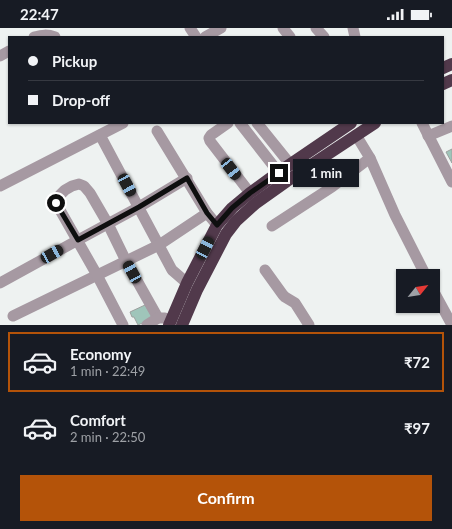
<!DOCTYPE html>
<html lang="en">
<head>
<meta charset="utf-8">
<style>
  body { margin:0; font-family:Lato,sans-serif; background:#242831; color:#f1f3f6; height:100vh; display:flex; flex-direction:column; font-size:15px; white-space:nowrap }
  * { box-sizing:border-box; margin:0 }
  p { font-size:13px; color:#9ea1a6 }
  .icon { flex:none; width:22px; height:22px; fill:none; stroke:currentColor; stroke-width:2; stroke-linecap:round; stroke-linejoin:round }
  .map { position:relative; height:297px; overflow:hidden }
  .sheet { display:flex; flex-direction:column; background:#171b24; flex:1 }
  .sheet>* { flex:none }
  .banner { position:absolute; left:8px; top:8px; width:436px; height:88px; border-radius:0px; box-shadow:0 1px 3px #0004; display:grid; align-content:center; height:88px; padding:0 20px; background:#171b24 }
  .needle { width:26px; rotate:60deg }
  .controls { position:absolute; left:396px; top:241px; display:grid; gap:8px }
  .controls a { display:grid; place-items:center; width:44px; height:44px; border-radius:0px; background:#171b24; box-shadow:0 1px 3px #0004; font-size:20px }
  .end { position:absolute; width:18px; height:18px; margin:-9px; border:5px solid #0e0f0f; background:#fff; box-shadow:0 0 0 2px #fff }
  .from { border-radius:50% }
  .bubble { position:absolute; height:28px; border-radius:0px; background:#171b24; box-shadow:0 1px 3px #0004; font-size:13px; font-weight:700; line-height:28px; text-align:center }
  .car { position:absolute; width:12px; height:24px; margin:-12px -6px; border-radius:5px; box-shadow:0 0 3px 1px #0007; background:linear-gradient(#222 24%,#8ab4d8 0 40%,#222 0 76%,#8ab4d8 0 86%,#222 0) }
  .banner b { display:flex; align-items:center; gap:14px; height:38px; font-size:15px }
  .banner b+b { border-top:1px solid #363941 }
  .banner i { width:10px; height:10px; background:#f1f3f6 }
  ul { padding:7px 0 0; list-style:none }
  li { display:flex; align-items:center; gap:12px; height:60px; margin:0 8px 6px; padding:0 12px; border:2px solid transparent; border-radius:0px }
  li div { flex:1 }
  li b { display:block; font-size:15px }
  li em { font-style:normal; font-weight:700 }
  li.current { border-color:#b45309 }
  li>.icon { width:36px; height:36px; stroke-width:1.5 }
  .action { display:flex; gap:8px; margin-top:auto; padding:8px 20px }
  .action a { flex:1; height:46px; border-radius:0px; background:#b45309; color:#fff; font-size:16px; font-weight:700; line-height:46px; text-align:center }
  .status { display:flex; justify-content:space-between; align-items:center; height:28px; padding:0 20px; background:#171b24; direction:ltr }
  .status svg { height:11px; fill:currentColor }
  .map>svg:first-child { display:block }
</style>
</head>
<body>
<div class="status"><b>22:47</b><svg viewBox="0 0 49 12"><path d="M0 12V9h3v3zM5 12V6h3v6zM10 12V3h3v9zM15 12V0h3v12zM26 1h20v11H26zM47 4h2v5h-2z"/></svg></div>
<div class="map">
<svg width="452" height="297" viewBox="0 0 452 297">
  <rect width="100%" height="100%" fill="#eef2f1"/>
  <g fill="#9fc5ba" stroke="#9ca09e">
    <polygon points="452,121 452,135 446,124"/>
    <polygon points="145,277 153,290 138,297 134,289 132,289 130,284"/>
  </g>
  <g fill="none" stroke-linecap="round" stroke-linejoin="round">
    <g stroke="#a699a2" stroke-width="11">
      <polyline points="190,0 196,9"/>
      <polyline points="283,0 290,9"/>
      <polyline points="316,0 324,9"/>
      <polyline points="353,0 355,9"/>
      <path d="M34,9C42,7 47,6 55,9"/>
      <polyline points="205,9 221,0"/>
      <polyline points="0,28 9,23"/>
      <polyline points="228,95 211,107 209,110 210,113 250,165"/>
      <polyline points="240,95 279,145"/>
      <polyline points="257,95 290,136"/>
      <polyline points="422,95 452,154"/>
      <polyline points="157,103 207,185 217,197"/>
      <polyline points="100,107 172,242 187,255"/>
      <polyline points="356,107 370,130 395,187 426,248"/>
      <polyline points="428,108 452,98"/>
      <polyline points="0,158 123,95"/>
      <polyline points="272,198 332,159 370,130"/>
      <polyline points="265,242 283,267 285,269 295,275 309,297"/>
      <polyline points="0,255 78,212 139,179 187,150"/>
      <polyline points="433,262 452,297"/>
      <polyline points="13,288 159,217 207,185"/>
      <polyline points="123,297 97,247 56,175 60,167 65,162 72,158 79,156 84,158 90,165 108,196 126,233 158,290"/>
      <polyline points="147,297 158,290 165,290"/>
    </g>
    <g stroke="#51394b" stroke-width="12">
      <polyline points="443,40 452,36"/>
      <polyline points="443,56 452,52"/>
      <polyline points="169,297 187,255 217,197 232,180 250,165 276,146 351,95"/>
      <polyline points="182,297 197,262 226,206 236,193 256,175 287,153 375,95"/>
    </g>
  </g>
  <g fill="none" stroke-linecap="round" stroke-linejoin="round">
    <polyline stroke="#0e0f0f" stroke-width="5" points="56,175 78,212 139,179 187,150 207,185 217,197 232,180 250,165 279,145"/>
  </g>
</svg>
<div class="controls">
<a><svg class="needle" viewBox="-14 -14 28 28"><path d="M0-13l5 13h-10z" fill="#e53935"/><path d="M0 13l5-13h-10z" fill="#9ea1a6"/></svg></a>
</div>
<i class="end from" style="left:56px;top:175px"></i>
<i class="end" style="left:279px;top:145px"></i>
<div class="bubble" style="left:293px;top:131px;width:66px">1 min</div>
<i class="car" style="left:231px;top:141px;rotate:142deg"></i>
<i class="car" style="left:127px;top:157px;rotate:152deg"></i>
<i class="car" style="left:205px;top:220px;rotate:27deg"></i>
<i class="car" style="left:52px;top:226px;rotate:61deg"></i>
<i class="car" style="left:132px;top:244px;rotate:331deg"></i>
<div class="banner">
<b><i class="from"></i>Pickup</b>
<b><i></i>Drop-off</b>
</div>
</div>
<section class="sheet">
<ul>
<li class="current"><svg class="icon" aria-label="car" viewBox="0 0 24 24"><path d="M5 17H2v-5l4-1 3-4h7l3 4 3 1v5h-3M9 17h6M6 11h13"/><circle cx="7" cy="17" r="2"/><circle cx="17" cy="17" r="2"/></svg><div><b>Economy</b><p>1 min · 22:49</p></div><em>₹72</em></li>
<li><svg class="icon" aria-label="car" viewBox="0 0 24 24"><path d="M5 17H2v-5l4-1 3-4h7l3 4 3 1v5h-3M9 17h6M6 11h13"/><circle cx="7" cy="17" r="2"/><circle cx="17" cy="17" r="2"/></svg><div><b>Comfort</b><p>2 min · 22:50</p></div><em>₹97</em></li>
</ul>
<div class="action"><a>Confirm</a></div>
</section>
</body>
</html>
